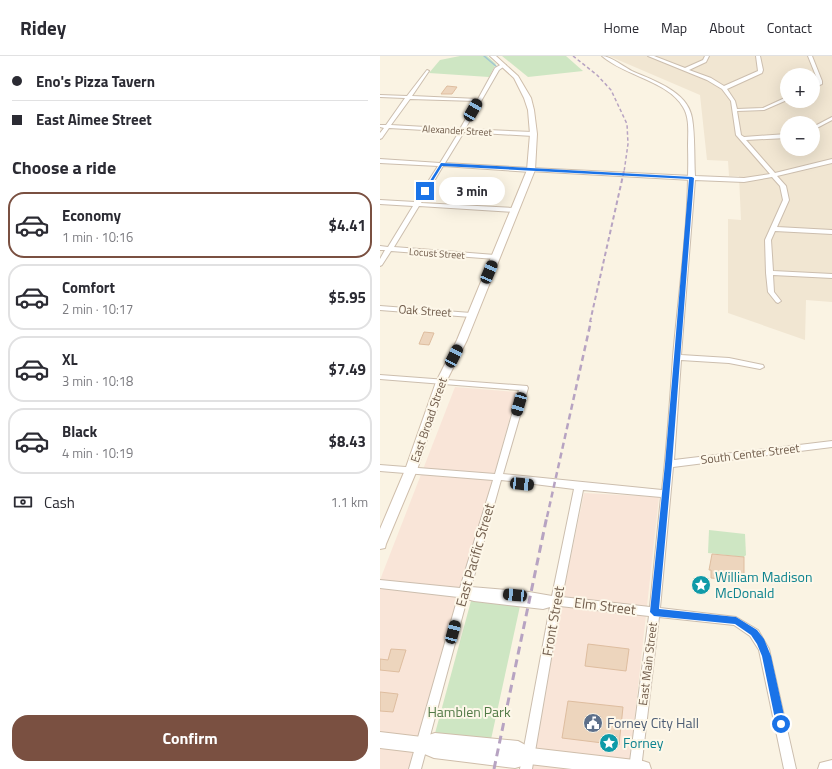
<!DOCTYPE html>
<html lang="en">
<head>
<meta charset="utf-8">
<style>
  body { margin:0; font-family:"Titillium Web",sans-serif; background:#f7f7f7; color:#2b2b33; height:100vh; display:flex; flex-direction:column; font-size:15px; white-space:nowrap }
  * { box-sizing:border-box; margin:0 }
  p { font-size:13px; color:#7c7c81 }
  .icon { flex:none; width:22px; height:22px; fill:none; stroke:currentColor; stroke-width:2; stroke-linecap:round; stroke-linejoin:round }
  .map { position:relative; flex:1; overflow:hidden }
  .panel { display:flex; flex-direction:column; background:#fff; width:380px }
  .panel>* { flex:none }
  .hud { display:grid; align-content:center; height:88px; padding:0 12px; background:#fff }
  .controls { position:absolute; left:400px; top:12px; display:grid; gap:8px }
  .controls a { display:grid; place-items:center; width:40px; height:40px; border-radius:50%; background:#fff; box-shadow:0 4px 16px #0002; font-size:20px }
  .end { position:absolute; width:18px; height:18px; margin:-9px; border:5px solid #1a73e8; background:#fff; box-shadow:0 0 0 2px #fff }
  .from { border-radius:50% }
  .bubble { position:absolute; height:28px; border-radius:14px; background:#fff; box-shadow:0 4px 16px #0002; font-size:13px; font-weight:700; line-height:28px; text-align:center }
  .car { position:absolute; width:12px; height:24px; margin:-12px -6px; border-radius:5px; box-shadow:0 0 3px 1px #0007; background:linear-gradient(#222 24%,#8ab4d8 0 40%,#222 0 76%,#8ab4d8 0 86%,#222 0) }
  .hud b { display:flex; align-items:center; gap:14px; height:38px; font-size:15px }
  .hud b+b { border-top:1px solid #e1e1e2 }
  .hud i { width:10px; height:10px; background:#2b2b33 }
  ul { padding:0; list-style:none }
  li { display:flex; align-items:center; gap:12px; height:66px; margin:0 8px 6px; padding:0 4px; border:2px solid #e1e1e2; border-radius:16px }
  li div { flex:1 }
  li b { display:block; font-size:15px }
  li em { font-style:normal; font-weight:700 }
  li.active { border-color:#7a5041 }
  li>.icon { width:36px; height:36px; stroke-width:1.5 }
  h2 { padding:0 12px; font-size:18px; line-height:48px }
  .pay { display:flex; align-items:center; gap:10px; height:44px; padding:0 12px; font-size:15px }
  .pay p { margin-inline-start:auto }
  .primary-button { display:flex; gap:8px; margin-top:auto; padding:8px 12px }
  .primary-button a { flex:1; height:46px; border-radius:16px; background:#7a5041; color:#fff; font-size:16px; font-weight:700; line-height:46px; text-align:center }
  header { display:flex; align-items:center; gap:24px; box-sizing:border-box; height:56px; padding:0 20px; background:#fff; border-bottom:1px solid #e1e1e2 }
  header strong { font-size:19px }
  nav { display:flex; gap:22px; margin-inline-start:auto; font-size:14px }
  main { display:flex; flex:1; min-height:0 }
  .map>svg:first-child { display:block }
</style>
</head>
<body>
<header>
<strong>Ridey</strong>
<nav><a>Home</a><a>Map</a><a>About</a><a>Contact</a></nav>
</header>
<main>
<section class="panel">
<div class="hud">
<b><i class="from"></i>Eno's Pizza Tavern</b>
<b><i></i>East Aimee Street</b>
</div>
<h2>Choose a ride</h2>
<ul>
<li class="active"><svg class="icon" aria-label="car" viewBox="0 0 24 24"><path d="M5 17H2v-5l4-1 3-4h7l3 4 3 1v5h-3M9 17h6M6 11h13"/><circle cx="7" cy="17" r="2"/><circle cx="17" cy="17" r="2"/></svg><div><b>Economy</b><p>1 min · 10:16</p></div><em>$4.41</em></li>
<li><svg class="icon" aria-label="car" viewBox="0 0 24 24"><path d="M5 17H2v-5l4-1 3-4h7l3 4 3 1v5h-3M9 17h6M6 11h13"/><circle cx="7" cy="17" r="2"/><circle cx="17" cy="17" r="2"/></svg><div><b>Comfort</b><p>2 min · 10:17</p></div><em>$5.95</em></li>
<li><svg class="icon" aria-label="car" viewBox="0 0 24 24"><path d="M5 17H2v-5l4-1 3-4h7l3 4 3 1v5h-3M9 17h6M6 11h13"/><circle cx="7" cy="17" r="2"/><circle cx="17" cy="17" r="2"/></svg><div><b>XL</b><p>3 min · 10:18</p></div><em>$7.49</em></li>
<li><svg class="icon" aria-label="car" viewBox="0 0 24 24"><path d="M5 17H2v-5l4-1 3-4h7l3 4 3 1v5h-3M9 17h6M6 11h13"/><circle cx="7" cy="17" r="2"/><circle cx="17" cy="17" r="2"/></svg><div><b>Black</b><p>4 min · 10:19</p></div><em>$8.43</em></li>
</ul>
<div class="pay"><svg class="icon" aria-label="cash" viewBox="0 0 24 24"><path d="M3 7h18v10H3z"/><circle cx="12" cy="12" r="2"/></svg>Cash<p>1.1 km</p></div>
<div class="primary-button"><a>Confirm</a></div>
</section>
<div class="map">
<svg width="452" height="713" viewBox="0 0 452 713">
  <rect width="100%" height="100%" fill="#faf3e3"/>
  <path fill="#f1e6d2" fill-rule="evenodd" d="M229,0H452V246L426,244L425,284L348,257V163L361,164L359,120H349L348,105L327,104L320,39ZM407,19H433V45H407ZM407,67H433V93H407Z"/>
  <g fill="#f9e5d8">
    <polygon points="75,331 137,336 33,713 0,713 0,524"/>
    <polygon points="204,437 279,441 249,713 147,713"/>
  </g>
  <g fill="#cee6c3">
    <polygon points="80,0 107,0 116,8 109,21 49,17 60,4"/>
    <polygon points="122,0 186,0 203,15 148,21"/>
    <polygon points="329,474 365,478 366,499 364,501 328,497"/>
    <polygon points="91,545 140,550 110,688 54,681"/>
  </g>
  <g fill="none" stroke-linecap="round" stroke-linejoin="round">
    <polyline stroke="#a1c6d2" stroke-width="1.5" points="104,0 117,11"/>
  </g>
  <g fill="#edd5bd" stroke="#debd9f">
    <polygon points="67,30 77,31 72,38 61,38"/>
    <polygon points="44,276 54,277 49,289 39,288"/>
    <polygon points="332,498 364,501 364,525 331,522 331,514 329,514"/>
    <polygon points="208,588 249,593 246,615 205,610"/>
    <polygon points="11,593 26,594 19,616 0,614 0,603 8,604"/>
    <polygon points="0,636 18,638 13,656 0,655"/>
    <polygon points="188,645 243,651 239,689 182,682"/>
  </g>
  <g fill="none" stroke-linecap="round" stroke-linejoin="round">
    <defs>
      <g id="minor">
        <path d="M222,0C231,0 245,12 254,16C275,25 308,36 312,62C315,79 314,103 315,120L364,122L390,118L356,79L351,45L342,33L327,24L268,0H274L305,12L323,4L325,0H329L326,6L309,14L331,22L344,30L378,15L376,0H380L383,14L382,17L347,33L355,45L357,53L383,52L407,41V44L384,54L357,55L361,79L364,81L407,78V82L366,84L395,117L452,103V107L397,120L406,130L409,144L397,171L452,174V178L395,175L391,184L393,215L452,218V222L393,219L394,236L401,245L398,247L396,246L388,236L386,217L385,184L403,144L400,130L392,121L364,126L315,124L301,299L349,302L383,309L384,311L380,313L349,307L301,304L294,404L452,385V391L293,411L280,552L356,561L378,574L389,593L416,713H404L379,594L370,580L354,569L279,561L261,713H249L269,560L180,550L152,713H140L170,551L163,553L94,545L87,543L41,713H29L78,541L0,532V524L80,532L113,424L0,415V409L115,418L139,334L0,323V319L147,330L148,332L123,418L282,434C287,390 290,345 293,301C299,232 310,160 308,90C308,77 310,62 303,51C288,25 245,20 222,0ZM121,424L194,433L172,540L149,536L91,531ZM203,434L281,441L270,551L182,541Z"/>
        <polygon points="428,0 432,0 442,25 442,28 433,32 433,29 438,26 438,25"/>
        <path d="M122,8L126,9L119,14L85,73L153,76L156,78L153,80L84,76L65,107L151,112L154,114L151,116L63,110L41,147L134,152L137,154L134,156L39,150L14,191L115,199L118,201L115,203L11,195L2,209L0,210V203L5,194H0V190L8,191L33,150L0,148V144L35,146L58,110L0,107V103L60,107L79,76L9,72L2,82L0,83V77L4,72L0,71V69H6L25,42L0,41V39L27,40L47,14L49,15L32,40L98,43L115,12ZM30,43L96,45L80,73L11,69Z"/>
        <polygon points="452,61 452,64 433,74 433,71"/>
        <polygon points="0,250 91,257 94,259 91,261 0,254"/>
      </g>
      <polygon id="tertiary" points="151,112 312,120 315,122 312,124 149,115 149,113"/>
      <g id="secondary">
        <polygon points="110,0 116,0 138,20 151,42 154,54 157,78 155,114 87,284 66,326 37,414 6,488 5,492 0,493 0,473 25,414 56,326 77,284 147,114 150,78 148,54 144,42 134,22"/>
        <polygon points="0,676 42,681 55,677 138,685 151,692 263,705 269,707 271,713 192,713 149,708 135,712 54,702 42,697 0,692"/>
        <polygon points="452,704 452,713 438,713 440,707"/>
      </g>
    </defs>
    <use href="#minor" stroke="#ccbeae" stroke-width="2"/>
    <use href="#tertiary" stroke="#ccbeae" stroke-width="2"/>
    <use href="#secondary" stroke="#cfbeab" stroke-width="2"/>
    <use href="#minor" fill="#fff" fill-rule="evenodd"/>
    <use href="#tertiary" fill="#fff" fill-rule="evenodd"/>
    <use href="#secondary" fill="#fff" fill-rule="evenodd"/>
    <polyline stroke="#b7a3c2" stroke-width="1.5" stroke-dasharray="3.5 2.5" stroke-linecap="butt" points="193,0 217,19 231,34 247,68 248,88 244,116"/>
    <polyline stroke="#b7a3c2" stroke-width="2" stroke-dasharray="4.5 3" stroke-linecap="butt" points="210,266 244,115"/>
    <polyline stroke="#b7a3c2" stroke-width="2.5" stroke-dasharray="6 4" stroke-linecap="butt" points="167,461 211,265"/>
    <polyline stroke="#b7a3c2" stroke-width="3" stroke-dasharray="8 5" stroke-linecap="butt" points="114,713 167,460"/>
  </g>
  <polygon fill="#1a73e8" points="61,107 312,121 314,122 292,408 279,553 356,561 377,574 384,583 391,600 406,668 404,672 401,673 398,672 396,668 382,600 377,588 371,579 355,568 274,560 270,556 285,408 309,123 62,110 46,136 43,136"/>
  <defs>
    <symbol id="sight-disc" viewBox="-11 -11 22 22"><circle r="9.5" fill="#0f9aa8" stroke="#fdf7e9"/><path d="M0-6L1.8-2.2L6-1.7L2.9 1.2L3.7 5.4L0 3.3L-3.7 5.4L-2.9 1.2L-6-1.7L-1.8-2.2Z" fill="#fff"/></symbol>
    <symbol id="civic-disc" viewBox="-11 -11 22 22"><circle r="9.5" fill="#5c6f8a" stroke="#fdf7e9"/><path d="M-.6-6.5H3V-4.5H.6V-3L4-1V1h2V6H-6V1h2V-1L-.6-3ZM-1.2 2.5V6h2.4V2.5Z" fill="#fff"/></symbol>
  </defs>
  <g fill-rule="evenodd">
    <use href="#sight-disc" x="310" y="518" width="22" height="22"/>
    <use href="#civic-disc" x="202" y="656" width="22" height="22"/>
    <use href="#sight-disc" x="218" y="676" width="22" height="22"/>
  </g>
  <g text-anchor="middle" stroke-width="4" stroke-linejoin="round" paint-order="stroke">
    <g font-size="10" fill="#705c4b" stroke="#fdf7e9">
      <text transform="translate(77 74) rotate(3)" y="4">Alexander Street</text>
      <text transform="translate(57 197) rotate(4)" y="4">Locust Street</text>
    </g>
    <g font-size="12" fill="#705c4b" stroke="#fdf7e9">
      <text transform="translate(45 255) rotate(4)" y="4">Oak Street</text>
      <text transform="translate(49 364) rotate(-71)" y="4">East Broad Street</text>
      <text transform="translate(370 398) rotate(-7)" y="4">South Center Street</text>
      <text transform="translate(268 608) rotate(-83)" y="4">East Main Street</text>
    </g>
    <g font-size="14" fill="#705c4b" stroke="#fdf7e9">
      <text transform="translate(95 499) rotate(-74)" y="5">East Pacific Street</text>
      <text transform="translate(225 550) rotate(7)" y="5">Elm Street</text>
      <text transform="translate(173 565) rotate(-80)" y="5">Front Street</text>
    </g>
    <g font-size="14" fill="#0d838f" stroke="#fdf7e9" text-anchor="start">
      <text x="335" y="526">William Madison<tspan x="335" dy="16">McDonald</tspan></text>
      <text x="243" y="692">Forney</text>
    </g>
    <g font-size="14" fill="#527a47" stroke="#fdf7e9">
      <text x="89" y="661">Hamblen Park</text>
    </g>
    <g font-size="14" fill="#4e5e75" stroke="#fdf7e9" text-anchor="start">
      <text x="227" y="672">Forney City Hall</text>
    </g>
  </g>
</svg>
<div class="controls">
<a>+</a>
<a>−</a>
</div>
<i class="end from" style="left:401px;top:668px"></i>
<i class="end" style="left:45px;top:135px"></i>
<div class="bubble" style="left:59px;top:121px;width:66px">3 min</div>
<i class="car" style="left:93px;top:54px;rotate:30deg"></i>
<i class="car" style="left:109px;top:216px;rotate:23deg"></i>
<i class="car" style="left:74px;top:300px;rotate:27deg"></i>
<i class="car" style="left:139px;top:348px;rotate:196deg"></i>
<i class="car" style="left:142px;top:428px;rotate:96deg"></i>
<i class="car" style="left:135px;top:539px;rotate:275deg"></i>
<i class="car" style="left:73px;top:576px;rotate:15deg"></i>
</div>
</main>
</body>
</html>
